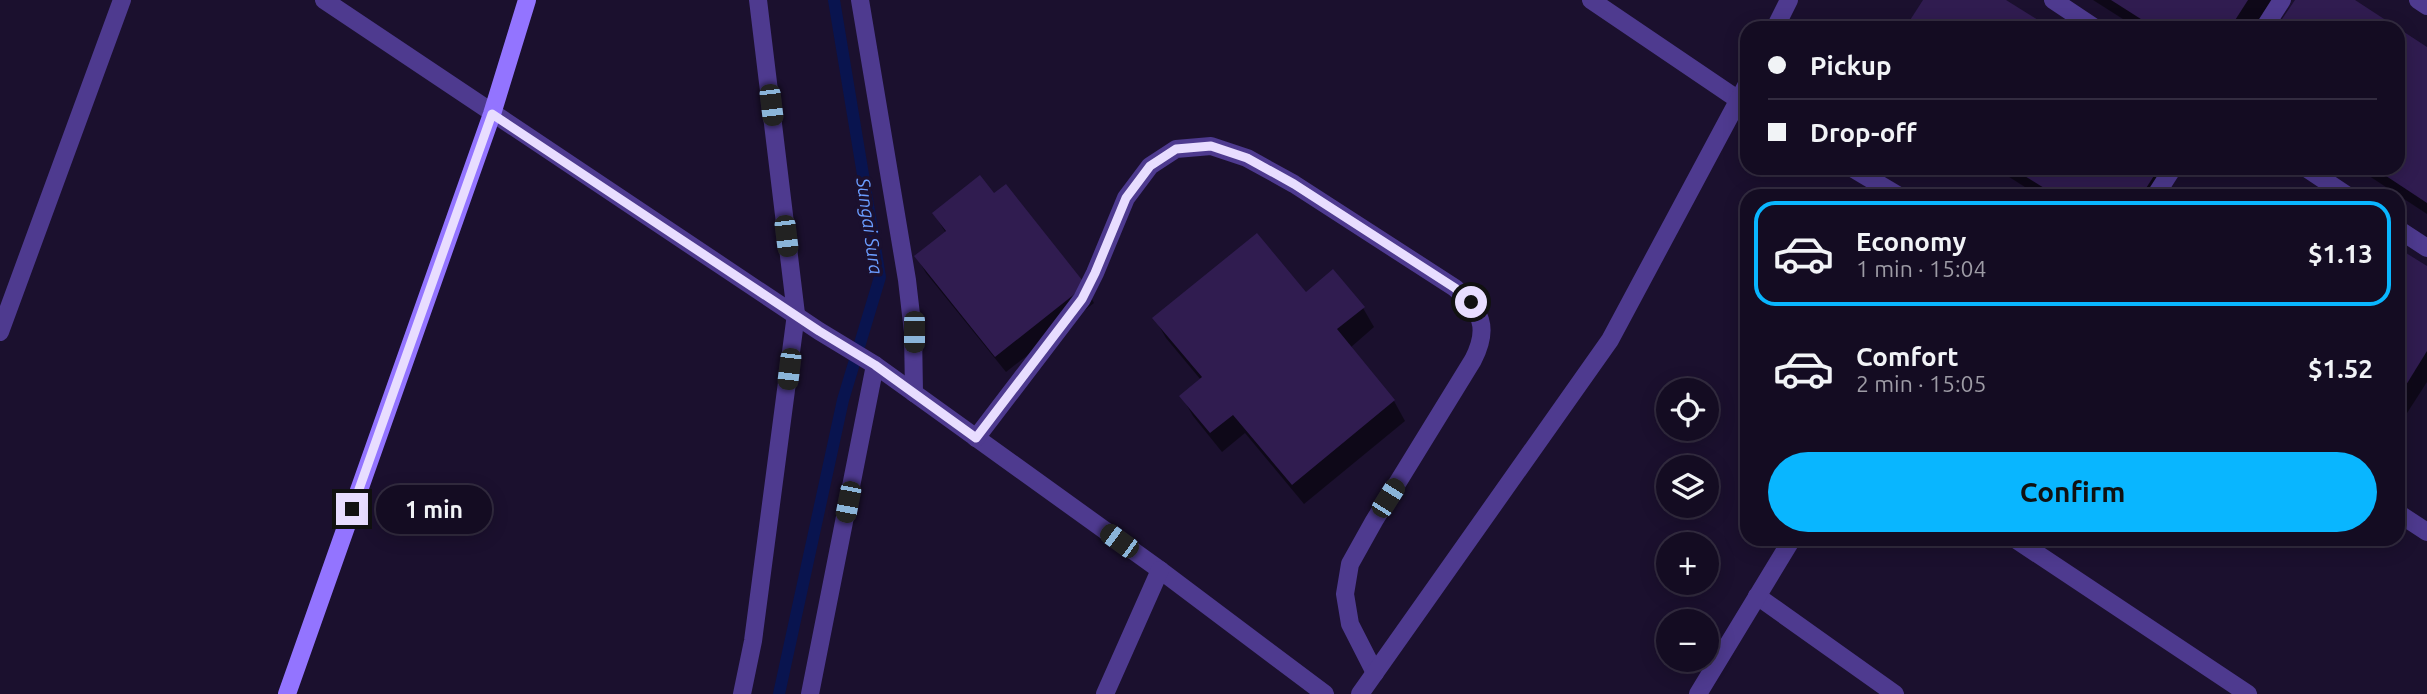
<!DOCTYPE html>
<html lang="en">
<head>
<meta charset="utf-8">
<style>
  body { margin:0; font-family:Ubuntu,sans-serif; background:#1d152a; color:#f1f3f6; height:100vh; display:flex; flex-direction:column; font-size:26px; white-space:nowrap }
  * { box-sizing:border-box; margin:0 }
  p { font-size:23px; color:#9d9ba5 }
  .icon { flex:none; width:38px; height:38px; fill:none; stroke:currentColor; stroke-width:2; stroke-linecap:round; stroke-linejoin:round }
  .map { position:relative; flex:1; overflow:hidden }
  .details { position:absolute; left:1740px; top:189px; width:665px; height:357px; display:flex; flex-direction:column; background:#140c22; border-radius:21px; box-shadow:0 4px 18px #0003,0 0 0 2px #332c40 }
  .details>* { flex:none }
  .banner { position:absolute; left:1740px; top:21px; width:665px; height:154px; border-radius:21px; box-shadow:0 4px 18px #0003,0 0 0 2px #332c40; display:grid; align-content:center; height:154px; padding:0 28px; background:#140c22 }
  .controls { position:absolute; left:1656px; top:378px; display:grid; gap:14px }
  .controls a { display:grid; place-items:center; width:63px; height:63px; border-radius:50%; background:#140c22; box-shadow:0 4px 18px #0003,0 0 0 2px #332c40; font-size:35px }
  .end { position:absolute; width:32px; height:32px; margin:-16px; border:9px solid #e8ddff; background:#111; box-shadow:0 0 0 4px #111 }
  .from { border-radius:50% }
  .bubble { position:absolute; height:49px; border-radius:24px; background:#140c22; box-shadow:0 4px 18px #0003,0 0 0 2px #332c40; font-size:23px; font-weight:600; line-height:49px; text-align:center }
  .car { position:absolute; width:21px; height:42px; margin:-21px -10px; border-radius:9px; box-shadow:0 0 5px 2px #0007; background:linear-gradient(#222 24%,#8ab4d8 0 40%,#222 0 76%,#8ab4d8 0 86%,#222 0) }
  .banner b { display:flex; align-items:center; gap:24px; height:66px; font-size:26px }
  .banner b+b { border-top:2px solid #332c40 }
  .banner i { width:18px; height:18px; background:#f1f3f6 }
  ul { padding:12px 0 0; list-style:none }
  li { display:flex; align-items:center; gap:21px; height:105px; margin:0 14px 10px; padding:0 14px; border:4px solid transparent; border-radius:21px }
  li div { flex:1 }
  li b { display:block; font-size:26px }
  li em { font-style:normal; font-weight:600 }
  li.current { border-color:#09b6ff }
  li>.icon { width:63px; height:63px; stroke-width:1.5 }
  .primary-button { display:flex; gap:14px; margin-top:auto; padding:14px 28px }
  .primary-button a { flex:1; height:80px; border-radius:42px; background:#09b6ff; color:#111; font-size:28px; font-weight:600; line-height:80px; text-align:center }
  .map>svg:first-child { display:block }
</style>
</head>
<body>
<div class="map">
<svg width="2427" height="694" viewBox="0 0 2427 694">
  <rect width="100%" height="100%" fill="#1b102e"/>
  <g fill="#0007">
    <polygon points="2093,0 2271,0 2254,28 2137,28"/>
    <polygon points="2398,30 2427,49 2427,214 2357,168 2398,168"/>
    <polygon points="1995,168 2182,168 2164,196 2039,196"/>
    <polygon points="994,195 1085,286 1094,303 1006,372 926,273 916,256 946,233 934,214"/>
    <polygon points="2398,250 2427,268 2427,382 2400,424 2398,422"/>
    <polygon points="1305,294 1363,308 1374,327 1350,348 1394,401 1405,421 1304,504 1245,433 1222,452 1193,416 1182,397 1201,380 1166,338 1155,319"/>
  </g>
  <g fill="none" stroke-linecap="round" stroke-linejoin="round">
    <polyline stroke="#09144f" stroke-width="12" points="779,694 843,400 880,277 834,0"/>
  </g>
  <g fill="#301c50">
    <polygon points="1923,0 2006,0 2051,28 1905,28"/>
    <polygon points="2111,0 2248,0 2230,28 2155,28"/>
    <polygon points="2295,0 2355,0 2427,47 2427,203 2374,168 2398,168 2398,28 2276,28"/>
    <polygon points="2012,168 2159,168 2141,196 2057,196"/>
    <polygon points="980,175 994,193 1006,184 1086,285 995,357 914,256 946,231 932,213"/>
    <polygon points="1257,233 1306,292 1333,269 1365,307 1337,329 1395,400 1292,485 1233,415 1210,433 1179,396 1202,377 1152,318"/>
    <polygon points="2398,248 2427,266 2427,351 2398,398"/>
  </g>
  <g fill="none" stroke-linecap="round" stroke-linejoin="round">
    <g stroke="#4e3a8f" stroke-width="18">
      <polyline points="2053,0 2095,28"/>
      <polyline points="2264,28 2282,0"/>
      <polyline points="2306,168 2348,196"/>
      <polyline points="2155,196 2173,168"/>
      <polyline points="2398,229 2427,248"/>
      <polyline points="2015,539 2248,694"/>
    </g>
    <g stroke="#4e3a8f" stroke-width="18">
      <polyline points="324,0 819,331 875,365 914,393 1160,570 1325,694"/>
      <polyline points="860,0 907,280 913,332 914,393"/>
      <polyline points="1591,0 1746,105"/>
      <polyline points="2418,0 2427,6"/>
      <polyline points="1775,28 1789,0"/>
      <polyline points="1852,168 1899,196"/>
      <polyline points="0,332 122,0"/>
      <path d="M976,438L1082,299L1095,273L1126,198L1150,166L1176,149L1211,146L1247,158L1294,184L1455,288C1481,311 1490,327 1473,360L1374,521L1350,564L1345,594L1350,624L1375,673"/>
      <polyline points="2398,513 2427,532"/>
      <polyline points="1757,596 1895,694"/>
      <polyline points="742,694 753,641 796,314 758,0"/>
      <polyline points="810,694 875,365"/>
      <polyline points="1105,694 1160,570"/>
      <polyline points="1360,694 1610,340 1746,86"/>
      <polyline points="1698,694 1792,539"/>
    </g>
    <polyline stroke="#9374ff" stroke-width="18" points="287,694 492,114 527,0"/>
  </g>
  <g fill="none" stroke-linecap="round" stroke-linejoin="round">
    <polyline stroke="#e8ddff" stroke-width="9" points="352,509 492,114 819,331 875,365 976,438 1082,299 1095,273 1126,198 1150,166 1176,149 1211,146 1247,158 1294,184 1455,288 1471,302"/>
  </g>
  <g text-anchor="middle" stroke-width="7" stroke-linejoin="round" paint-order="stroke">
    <g font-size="19" font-style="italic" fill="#6b9dff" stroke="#1b102e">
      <text transform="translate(870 226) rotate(82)" y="7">Sungai Sura</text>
    </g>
  </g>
</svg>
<div class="controls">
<a><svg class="icon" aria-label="locate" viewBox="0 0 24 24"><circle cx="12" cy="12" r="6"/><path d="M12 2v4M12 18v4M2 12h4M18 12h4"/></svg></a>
<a><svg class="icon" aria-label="layers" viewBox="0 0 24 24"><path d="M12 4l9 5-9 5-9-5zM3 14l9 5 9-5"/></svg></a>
<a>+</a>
<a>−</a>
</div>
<i class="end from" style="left:1471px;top:302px"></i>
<i class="end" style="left:352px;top:509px"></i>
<div class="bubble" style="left:376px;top:485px;width:116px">1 min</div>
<i class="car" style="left:771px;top:105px;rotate:173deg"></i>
<i class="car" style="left:786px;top:236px;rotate:173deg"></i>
<i class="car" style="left:914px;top:332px;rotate:180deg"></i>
<i class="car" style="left:789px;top:369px;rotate:187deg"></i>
<i class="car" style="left:1388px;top:498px;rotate:32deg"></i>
<i class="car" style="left:848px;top:502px;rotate:191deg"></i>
<i class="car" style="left:1119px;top:541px;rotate:306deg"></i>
<div class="banner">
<b><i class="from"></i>Pickup</b>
<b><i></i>Drop-off</b>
</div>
<section class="details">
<ul>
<li class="current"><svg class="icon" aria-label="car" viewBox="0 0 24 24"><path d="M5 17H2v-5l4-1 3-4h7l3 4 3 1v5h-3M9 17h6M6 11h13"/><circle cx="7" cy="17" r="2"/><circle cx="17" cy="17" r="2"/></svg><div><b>Economy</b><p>1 min · 15:04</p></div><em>$1.13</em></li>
<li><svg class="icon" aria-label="car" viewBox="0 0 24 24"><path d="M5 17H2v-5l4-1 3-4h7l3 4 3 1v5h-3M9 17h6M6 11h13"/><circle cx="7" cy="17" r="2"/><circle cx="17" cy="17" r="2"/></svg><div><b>Comfort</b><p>2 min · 15:05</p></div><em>$1.52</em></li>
</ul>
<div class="primary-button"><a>Confirm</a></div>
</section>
</div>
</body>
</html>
